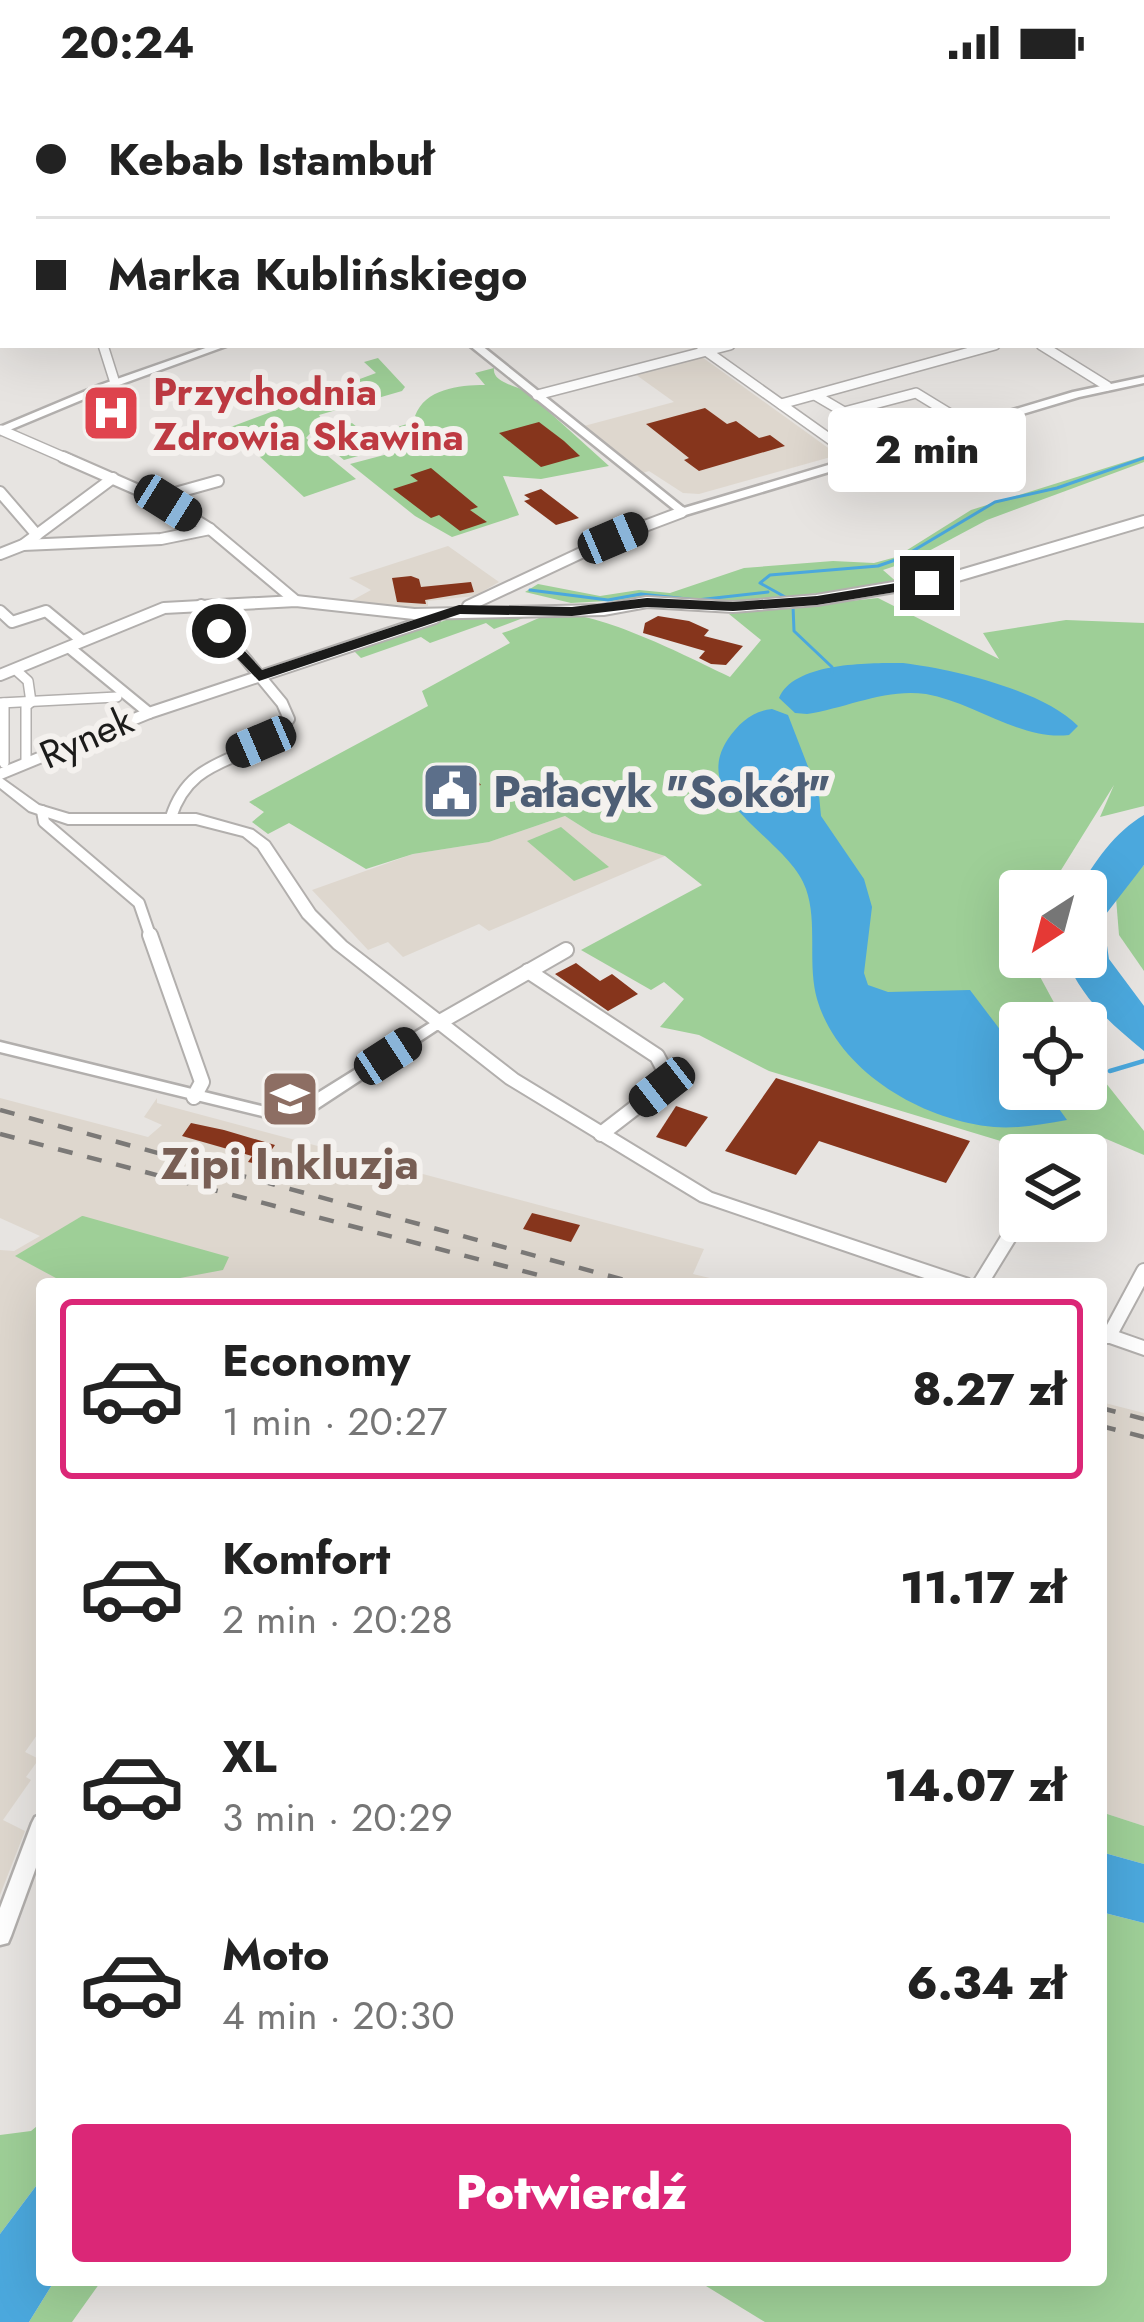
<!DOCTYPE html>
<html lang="pl">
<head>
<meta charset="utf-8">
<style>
  body { margin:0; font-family:Jost,sans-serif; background:#f6f6f6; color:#222; height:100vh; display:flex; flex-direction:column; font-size:45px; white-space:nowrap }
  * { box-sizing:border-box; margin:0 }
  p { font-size:39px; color:#767676 }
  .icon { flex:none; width:66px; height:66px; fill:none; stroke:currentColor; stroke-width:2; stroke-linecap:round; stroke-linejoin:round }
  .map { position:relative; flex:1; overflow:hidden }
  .panel { position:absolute; left:36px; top:1194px; width:1071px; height:1008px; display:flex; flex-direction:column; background:#fff; border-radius:12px; box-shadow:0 12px 48px #0002 }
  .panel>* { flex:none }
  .hud { position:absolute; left:0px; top:0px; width:1146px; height:264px; box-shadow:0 12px 48px #0002; display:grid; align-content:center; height:264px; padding:0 36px; background:#fff }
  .needle { width:78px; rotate:216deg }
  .tools { position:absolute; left:999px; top:786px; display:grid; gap:24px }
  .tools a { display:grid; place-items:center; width:108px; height:108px; border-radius:12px; background:#fff; box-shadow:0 12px 48px #0002; font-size:60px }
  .end { position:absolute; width:54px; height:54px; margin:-27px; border:15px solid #1b1b1a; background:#fff; box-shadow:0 0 0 6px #fff }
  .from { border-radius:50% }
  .bubble { position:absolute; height:84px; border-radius:12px; background:#fff; box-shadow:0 12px 48px #0002; font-size:39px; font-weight:800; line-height:84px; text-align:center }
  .car { position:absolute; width:36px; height:72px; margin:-36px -18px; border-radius:15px; box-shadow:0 0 9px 3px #0007; background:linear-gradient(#222 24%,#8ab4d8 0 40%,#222 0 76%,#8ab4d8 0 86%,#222 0) }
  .hud b { display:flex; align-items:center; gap:42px; height:114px; font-size:45px }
  .hud b+b { border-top:3px solid #e0e0e0 }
  .hud i { width:30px; height:30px; background:#222 }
  ul { padding:21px 0 0; list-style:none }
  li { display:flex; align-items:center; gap:36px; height:180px; margin:0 24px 18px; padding:0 12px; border:6px solid transparent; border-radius:12px }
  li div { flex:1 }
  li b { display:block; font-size:45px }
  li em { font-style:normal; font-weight:800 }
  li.active { border-color:#db2777 }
  li>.icon { width:108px; height:108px; stroke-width:1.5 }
  .primary-button { display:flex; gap:24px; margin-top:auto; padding:24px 36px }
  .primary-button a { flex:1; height:138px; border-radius:12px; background:#db2777; color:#fff; font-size:48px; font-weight:800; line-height:138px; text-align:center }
  .status { display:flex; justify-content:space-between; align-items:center; height:84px; padding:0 60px; background:#fff; direction:ltr }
  .status svg { height:33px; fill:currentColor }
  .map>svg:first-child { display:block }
</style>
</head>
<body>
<div class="status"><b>20:24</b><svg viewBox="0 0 49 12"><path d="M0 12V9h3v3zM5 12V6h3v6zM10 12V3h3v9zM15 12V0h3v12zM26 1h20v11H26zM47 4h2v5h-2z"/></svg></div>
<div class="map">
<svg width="1144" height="2238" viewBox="0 0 1144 2238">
  <rect width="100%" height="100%" fill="#e7e4e1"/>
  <g fill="#ded7ce">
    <polygon points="702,273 838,371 699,410 683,409 649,387 643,389 584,342 674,318 635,290"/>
    <polygon points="448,462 499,498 475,512 428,517 428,522 399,524 351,517 371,506 349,494"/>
    <polygon points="565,732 592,749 665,772 489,847 479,840 403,873 388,858 368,866 312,806 413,770 489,758"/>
    <polygon points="0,1014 148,1053 162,1041 144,1033 157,1014 157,1019 704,1165 693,1190 735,1200 42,1200 42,1644 25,1668 39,1675 26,1693 31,1696 3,1736 25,1747 0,1811 0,1166 14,1167 40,1152 0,1134"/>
    <polygon points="1101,1318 1144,1329 1144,1742 1101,1728"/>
  </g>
  <g fill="#9ecf97">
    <polygon points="378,274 405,303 402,307 319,331 322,336 306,354 356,395 304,413 228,344 376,289 364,278"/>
    <path d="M494,284C492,298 514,301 527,308L609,382L541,395L503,392L519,431L452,453L415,432L350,380L422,361L423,340L415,332C425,305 458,301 485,301L475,289Z"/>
    <polygon points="352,339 368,352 407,340 412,345 408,358 344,376 313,351"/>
    <polygon points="1144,372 1144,378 987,436 910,477 883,486 899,500 732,519 643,515 571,519 525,508 538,500 600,512 639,506 670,509 744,484 833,477 874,479 896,473 971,426"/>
    <path d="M878,514L999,575L983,549L1066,536L1144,539V722L1100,733L1114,701L1048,807H1020V873H1039L1038,889L1065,939H1020V1005H1086V974L1144,1047V1071L1104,1054L1024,1064L769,987L699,951L660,943L684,915L664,898L651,906L581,866L702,801L665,772L592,749L565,732L489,758L413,770L366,785L289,739L268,750L252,738L264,728L249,718L428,622L422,607L510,559L502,549C517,545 531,537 544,532C581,517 692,575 730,593L761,556L729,530Z"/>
    <polygon points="464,530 531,531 494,545 486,539 430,559 421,553 361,574 354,567"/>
    <polygon points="561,743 609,783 574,797 527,757"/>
    <polygon points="1144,781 1144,887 1119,851 1116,814"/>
    <polygon points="82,1132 83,1132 229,1173 223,1186 148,1200 67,1200 15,1172"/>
    <polygon points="1101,1728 1144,1742 1144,1780 1101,1768"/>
    <polygon points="1101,1828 1144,1839 1144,2238 765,2238 706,2202 704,2196 1101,2196"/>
    <polygon points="42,2038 42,2094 0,2150 0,2051 31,2047"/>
    <polygon points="55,2196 102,2196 72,2238 29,2238"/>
  </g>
  <g fill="#4ba8dd">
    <path d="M903,579C952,585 1043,606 1078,642L1069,651C1022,657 973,618 926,610C886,604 846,624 807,630L795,629L779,614C794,578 869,579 903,579Z"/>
    <path d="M772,625L788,631L819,711L821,732L864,795L872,823L864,889L868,901L888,908L970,906L1020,972V1005H1045L1067,1036C1043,1040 1019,1045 994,1043C921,1036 838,987 817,915C807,879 818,839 806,805C789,754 687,717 728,655C739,639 752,627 772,625Z"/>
    <path d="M1144,731V781L1106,830V855L1109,875L1144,922V967C1110,939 1082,915 1065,873H1086V807H1078C1094,778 1115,748 1144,731Z"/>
    <polygon points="1101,1768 1144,1780 1144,1839 1101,1828"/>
    <polygon points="42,2094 42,2196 55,2196 29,2238 0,2238 0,2150"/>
  </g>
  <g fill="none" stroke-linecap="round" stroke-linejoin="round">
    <g stroke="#4ba8dd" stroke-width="3">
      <polyline points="530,506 608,516 641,510 697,516 768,508"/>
      <polyline points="787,514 760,499 770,491 878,482 901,474 995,418 1057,404 1144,374"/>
      <polyline points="793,522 794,547 832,583 832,589"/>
    </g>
    <polyline stroke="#4ba8dd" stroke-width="4.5" points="1110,987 1144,977"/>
  </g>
  <g fill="#86351c">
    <polygon points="111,311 128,321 121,324 134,331 105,343 85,331 100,326 89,319"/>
    <polygon points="705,324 727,340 736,337 759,354 770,351 785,362 699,387 684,376 689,374 646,340"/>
    <polygon points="539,338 564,357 580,372 541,383 499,349"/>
    <polygon points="431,384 478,423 470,426 487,438 460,447 439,431 431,434 393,405 418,397 410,391"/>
    <polygon points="541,405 579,434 556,441 524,417 530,415 524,411"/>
    <polygon points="411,492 419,495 421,503 471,498 474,508 425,516 426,520 397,518 392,494"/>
    <polygon points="658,532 689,537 709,546 704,552 743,562 726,581 711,580 699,574 705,567 643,549 645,539"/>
    <polygon points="472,689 481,701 473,703 477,709 466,712 470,717 444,724 426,701"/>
    <polygon points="576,879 600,897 612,890 638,910 608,927 555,890"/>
    <polygon points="776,994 846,1017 970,1057 946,1099 819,1057 796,1091 725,1067"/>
    <polygon points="676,1022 708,1033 686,1063 656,1053"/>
    <polygon points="191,1039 224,1046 275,1061 261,1081 248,1078 252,1072 182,1052"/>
    <polygon points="532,1129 580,1141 571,1158 523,1145"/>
  </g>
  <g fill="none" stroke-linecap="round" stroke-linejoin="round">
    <defs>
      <g id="pedestrian">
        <polyline points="18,588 28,597 31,618 26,622 26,677"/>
        <polyline points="0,619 117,613"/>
        <polyline points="4,619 4,679"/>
      </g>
      <g id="minor-far2">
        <polyline points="103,261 115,299"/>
        <polyline points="1041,261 1107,302"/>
        <polyline points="702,264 858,375"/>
        <polyline points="537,311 730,261"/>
        <polyline points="815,311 844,328 916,309 970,342"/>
        <polyline points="781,320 995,261"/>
        <polyline points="1,346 70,376"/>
      </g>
      <g id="minor-far1">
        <polyline points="63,373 168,419 210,445 296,517"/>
        <polyline points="0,408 37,451"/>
        <polyline points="157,414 218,397"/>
        <polyline points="23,461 161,455 210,445"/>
        <polyline points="0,470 23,461 113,394"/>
        <polyline points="468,522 613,454 682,428"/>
        <polyline points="0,527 12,538 46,527 80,555"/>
        <polyline points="71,565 149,629"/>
        <polyline points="0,591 164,524 296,517 414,530 603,526 647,518 733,523 817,516 954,493 1144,437"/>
        <polyline points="0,690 149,629 435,534"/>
        <polyline points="42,727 44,738 139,819 151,854"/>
        <path d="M171,733C193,665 251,684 289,635L282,619L201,521"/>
      </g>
      <g id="minor">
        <polyline points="150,851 202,998 194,1013"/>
        <polyline points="528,887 657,972 668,993 662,1003 601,1050"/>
        <polyline points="438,939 566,866"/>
        <polyline points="1028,1063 1051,1071"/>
        <polyline points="980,1200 1020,1135"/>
        <polyline points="1109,1252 1144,1187"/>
      </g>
      <g id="tertiary">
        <polygon points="708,0 718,0 719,3 709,3"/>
        <polygon points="214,261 229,261 108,305 0,350 0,343 100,301"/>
        <polygon points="469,261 481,261 684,424 1073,308 1144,293 1144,299 1079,313 682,432"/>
        <polygon points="438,934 446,939 443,942 312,1028 283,1037 0,968 0,958 282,1027 300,1020"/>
        <polygon points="42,1730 42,1767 11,1852 8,1859 0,1861 0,1824 32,1739 35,1733"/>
      </g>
      <g id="secondary">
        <polygon points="0,693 39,721 69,730 196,730 253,746 269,758 315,827 346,858 518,991 712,1109 969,1195 971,1200 942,1200 700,1117 506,999 334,864 303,833 258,764 243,752 196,740 68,740 29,727 0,704"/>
        <polygon points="1101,1242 1144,1257 1144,1271 1101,1256"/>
      </g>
    </defs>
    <use href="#pedestrian" stroke="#b2afad" stroke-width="12"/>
    <use href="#minor-far2" stroke="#b2afad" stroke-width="12"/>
    <use href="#minor-far1" stroke="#b2afad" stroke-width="14"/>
    <use href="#minor" stroke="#b2afad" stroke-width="18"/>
    <use href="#tertiary" stroke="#b2afad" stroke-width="5"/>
    <use href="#secondary" stroke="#b2afad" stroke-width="4"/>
    <use href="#pedestrian" stroke="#fff" stroke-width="9"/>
    <use href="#minor-far2" stroke="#fff" stroke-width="9"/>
    <use href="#minor-far1" stroke="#fff" stroke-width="10"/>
    <use href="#minor" stroke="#fff" stroke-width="14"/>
    <use href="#tertiary" fill="#fff" fill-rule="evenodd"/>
    <use href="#secondary" fill="#fff" fill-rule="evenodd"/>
    <g stroke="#7b7977" stroke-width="4.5" stroke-dasharray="15 15" stroke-linecap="butt">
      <polyline points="0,1026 639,1200"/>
      <polyline points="0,1050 546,1193"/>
      <polyline points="1101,1324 1144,1335"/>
      <polyline points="1101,1342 1144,1353"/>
    </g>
  </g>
  <polygon fill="#1b1b1a" points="927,494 932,502 817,521 733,527 647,523 572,532 460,530 259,597 211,547 224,544 262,586 459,521 572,523 647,514 733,518 817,512"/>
  <defs>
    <symbol id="hospital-square" viewBox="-11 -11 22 22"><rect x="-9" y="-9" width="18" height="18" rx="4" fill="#e0444e" stroke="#f4f1ee"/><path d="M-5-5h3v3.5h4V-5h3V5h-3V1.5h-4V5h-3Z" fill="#fff"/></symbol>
    <symbol id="civic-square" viewBox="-11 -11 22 22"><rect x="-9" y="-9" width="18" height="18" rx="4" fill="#5c6f8a" stroke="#f4f1ee"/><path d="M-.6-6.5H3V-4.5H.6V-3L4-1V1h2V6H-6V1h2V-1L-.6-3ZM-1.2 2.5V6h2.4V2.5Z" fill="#fff"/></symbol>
    <symbol id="school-square" viewBox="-11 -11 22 22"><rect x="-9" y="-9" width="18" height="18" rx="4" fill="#8d6e63" stroke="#f4f1ee"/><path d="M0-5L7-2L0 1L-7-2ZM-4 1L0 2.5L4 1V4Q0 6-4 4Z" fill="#fff"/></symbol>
  </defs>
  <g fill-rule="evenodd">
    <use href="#hospital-square" x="78" y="296" width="66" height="66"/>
    <use href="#civic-square" x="418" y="674" width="66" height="66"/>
    <use href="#school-square" x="257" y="982" width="66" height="66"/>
  </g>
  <g text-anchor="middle" stroke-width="12" stroke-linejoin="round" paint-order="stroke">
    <g font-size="39" font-weight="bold" fill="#be3a42" stroke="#f4f1ee" text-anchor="start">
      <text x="153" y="321">Przychodnia<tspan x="153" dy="45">Zdrowia Skawina</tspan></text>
    </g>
    <g font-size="39" fill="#1b1b1a" stroke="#f4f1ee">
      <text transform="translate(86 653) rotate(-24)" y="14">Rynek</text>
    </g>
    <g font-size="45" font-weight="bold" fill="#4e5e75" stroke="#f4f1ee" text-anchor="start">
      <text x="493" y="723">Pałacyk "Sokół"</text>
    </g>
    <g font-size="45" font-weight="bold" fill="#785e54" stroke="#f4f1ee">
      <text x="290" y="1095">Zipi Inkluzja</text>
    </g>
  </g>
</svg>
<div class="tools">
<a><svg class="needle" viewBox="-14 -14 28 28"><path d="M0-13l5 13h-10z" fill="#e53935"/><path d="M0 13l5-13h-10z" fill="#767676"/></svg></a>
<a><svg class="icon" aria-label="locate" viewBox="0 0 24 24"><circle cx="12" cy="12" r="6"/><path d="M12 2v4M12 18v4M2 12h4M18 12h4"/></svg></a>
<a><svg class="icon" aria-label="layers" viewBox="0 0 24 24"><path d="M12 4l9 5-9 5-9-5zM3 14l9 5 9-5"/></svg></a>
</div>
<i class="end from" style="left:219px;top:547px"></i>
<i class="end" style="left:927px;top:499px"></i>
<div class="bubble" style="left:828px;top:324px;width:198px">2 min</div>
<i class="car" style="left:168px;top:419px;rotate:122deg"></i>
<i class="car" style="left:613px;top:454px;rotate:67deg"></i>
<i class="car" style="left:261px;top:658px;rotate:247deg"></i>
<i class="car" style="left:388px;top:972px;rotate:57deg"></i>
<i class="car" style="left:662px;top:1003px;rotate:232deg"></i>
<div class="hud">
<b><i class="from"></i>Kebab Istambuł</b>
<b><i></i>Marka Kublińskiego</b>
</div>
<section class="panel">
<ul>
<li class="active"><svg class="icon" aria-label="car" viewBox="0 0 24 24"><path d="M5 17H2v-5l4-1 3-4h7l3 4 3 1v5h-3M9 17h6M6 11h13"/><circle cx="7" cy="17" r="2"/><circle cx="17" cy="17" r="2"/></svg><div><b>Economy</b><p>1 min · 20:27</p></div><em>8.27 zł</em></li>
<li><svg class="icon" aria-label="car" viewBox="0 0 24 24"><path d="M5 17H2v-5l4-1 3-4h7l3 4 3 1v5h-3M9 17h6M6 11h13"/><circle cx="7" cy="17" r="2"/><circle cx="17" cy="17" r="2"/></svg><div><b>Komfort</b><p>2 min · 20:28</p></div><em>11.17 zł</em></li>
<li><svg class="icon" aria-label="car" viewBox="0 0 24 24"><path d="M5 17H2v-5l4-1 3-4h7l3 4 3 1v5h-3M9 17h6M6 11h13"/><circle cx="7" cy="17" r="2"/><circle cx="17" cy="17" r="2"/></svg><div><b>XL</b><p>3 min · 20:29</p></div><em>14.07 zł</em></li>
<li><svg class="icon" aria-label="car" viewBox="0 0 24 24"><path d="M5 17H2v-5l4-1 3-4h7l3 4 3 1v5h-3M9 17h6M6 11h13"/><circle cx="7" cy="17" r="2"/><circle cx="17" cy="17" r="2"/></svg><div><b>Moto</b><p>4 min · 20:30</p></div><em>6.34 zł</em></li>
</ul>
<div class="primary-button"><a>Potwierdź</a></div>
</section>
</div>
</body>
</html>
